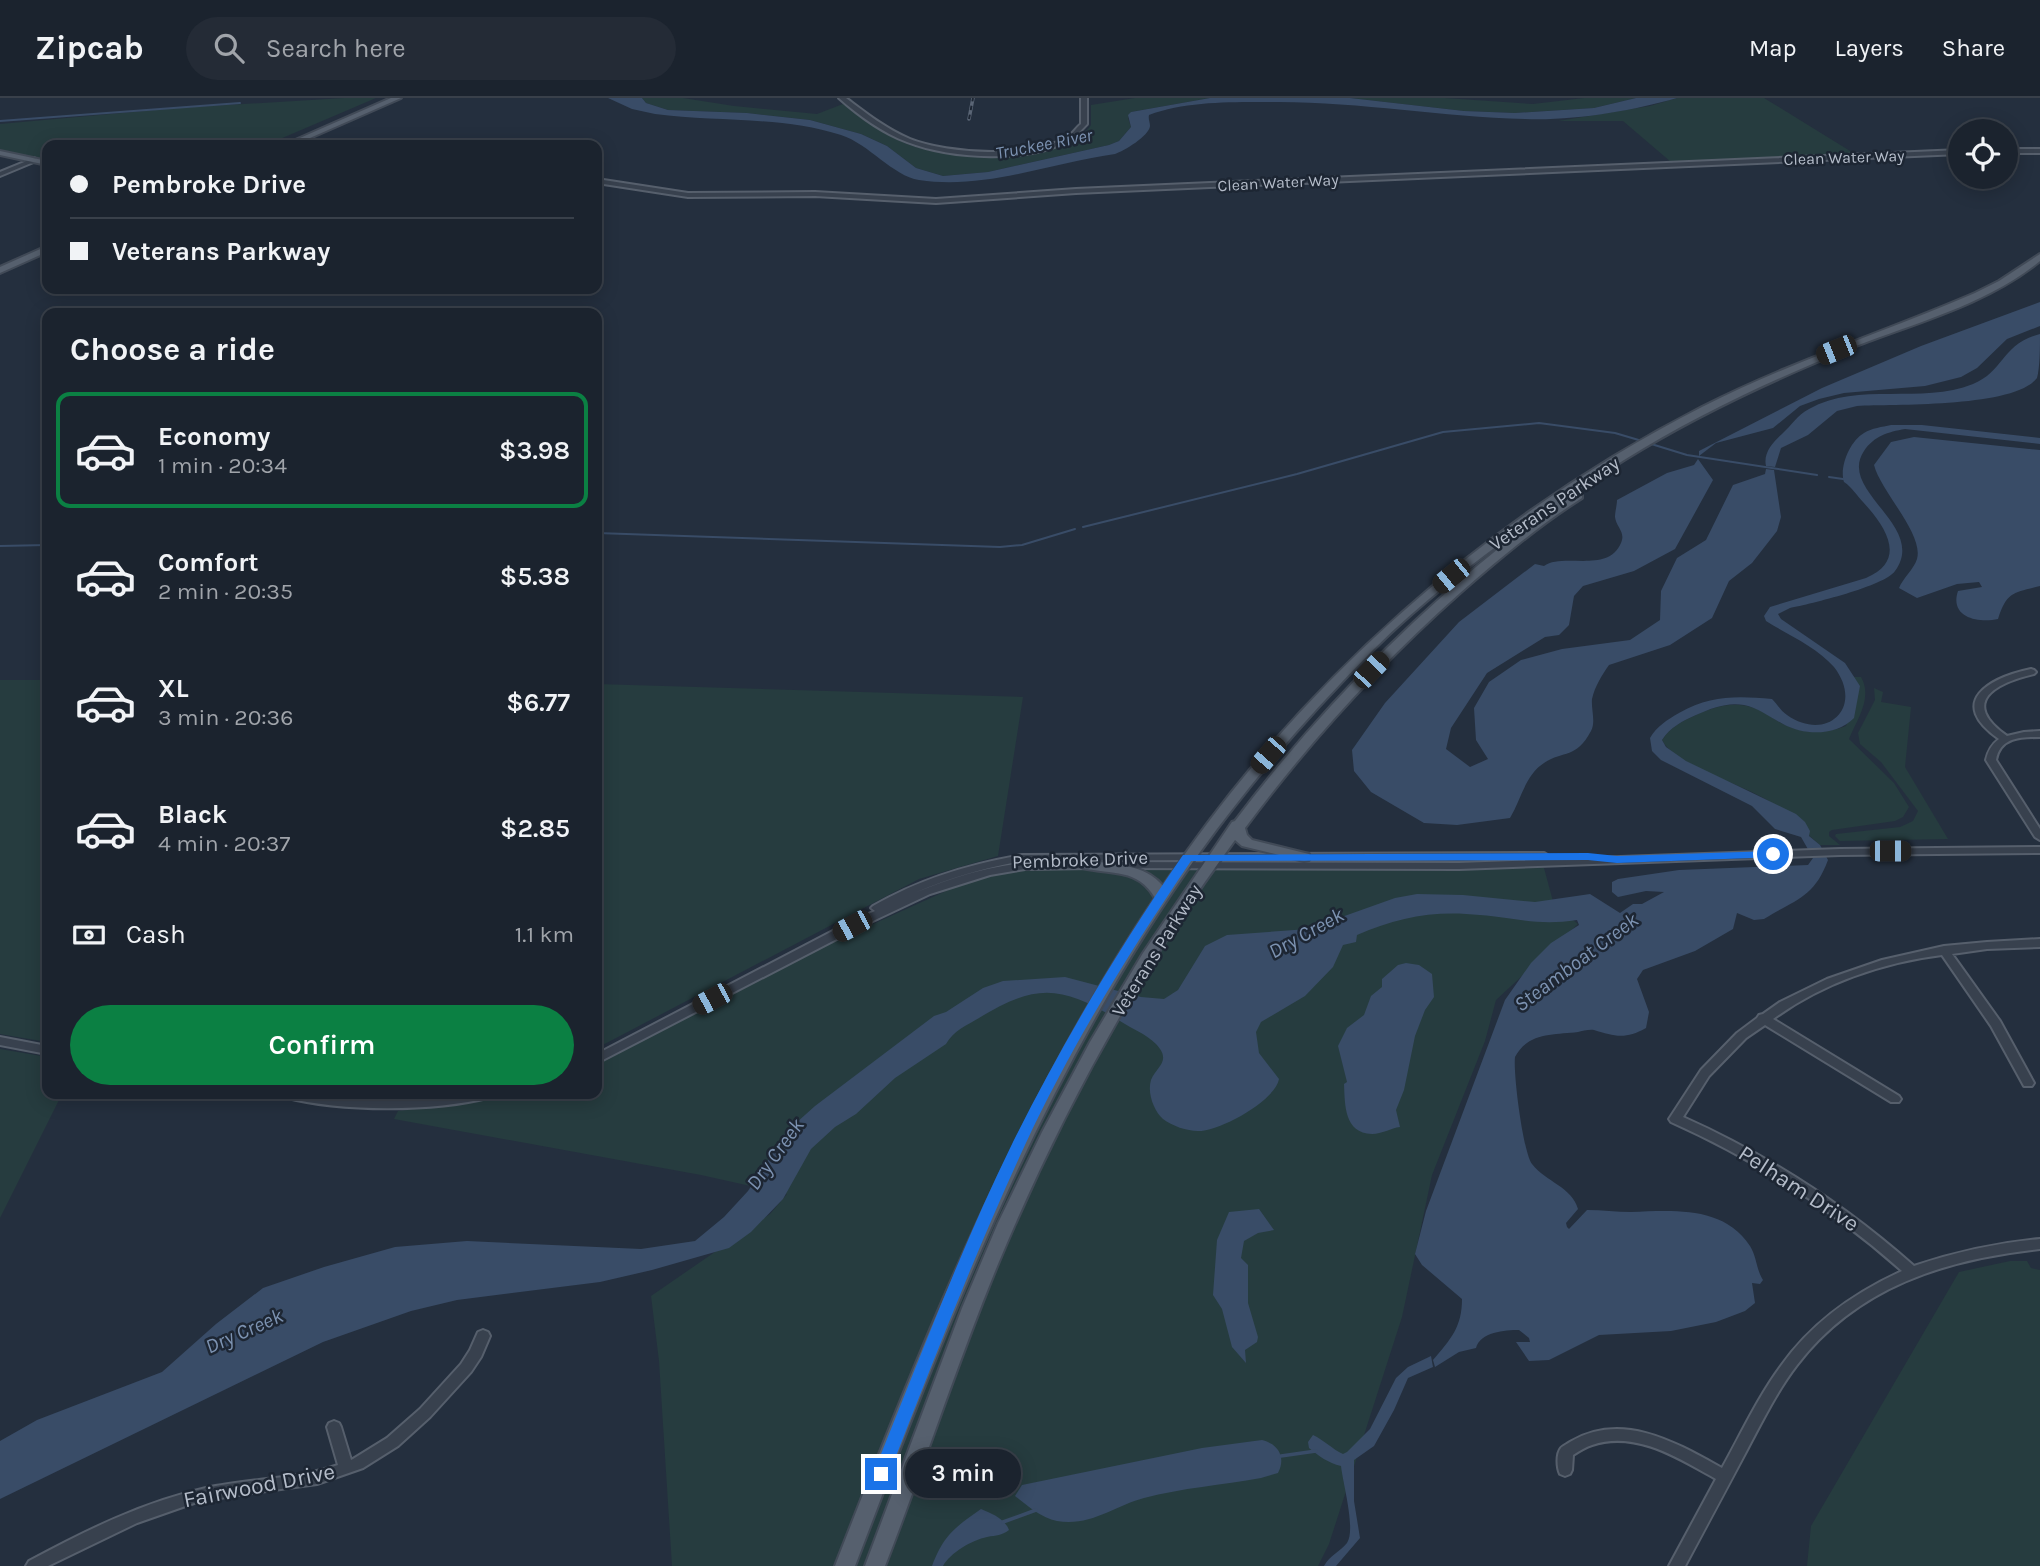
<!DOCTYPE html>
<html lang="en">
<head>
<meta charset="utf-8">
<style>
  body { margin:0; font-family:Karla,sans-serif; background:#242b36; color:#f1f3f6; height:100vh; display:flex; flex-direction:column; font-size:26px; white-space:nowrap }
  * { box-sizing:border-box; margin:0 }
  p { font-size:23px; color:#a0a4aa }
  .icon { flex:none; width:38px; height:38px; fill:none; stroke:currentColor; stroke-width:2; stroke-linecap:round; stroke-linejoin:round }
  .map { position:relative; flex:1; overflow:hidden }
  .drawer { position:absolute; left:42px; top:210px; width:560px; height:791px; display:flex; flex-direction:column; background:#1b232e; border-radius:14px; box-shadow:0 4px 18px #0003,0 0 0 2px #39404a }
  .drawer>* { flex:none }
  .banner { position:absolute; left:42px; top:42px; width:560px; height:154px; border-radius:14px; box-shadow:0 4px 18px #0003,0 0 0 2px #39404a; display:grid; align-content:center; height:154px; padding:0 28px; background:#1b232e }
  .tools { position:absolute; left:1948px; top:21px; display:grid; gap:14px }
  .tools a { display:grid; place-items:center; width:70px; height:70px; border-radius:50%; background:#1b232e; box-shadow:0 4px 18px #0003,0 0 0 2px #39404a; font-size:35px }
  .end { position:absolute; width:32px; height:32px; margin:-16px; border:9px solid #1a73e8; background:#fff; box-shadow:0 0 0 4px #fff }
  .from { border-radius:50% }
  .bubble { position:absolute; height:49px; border-radius:24px; background:#1b232e; box-shadow:0 4px 18px #0003,0 0 0 2px #39404a; font-size:23px; font-weight:600; line-height:49px; text-align:center }
  .car { position:absolute; width:21px; height:42px; margin:-21px -10px; border-radius:9px; box-shadow:0 0 5px 2px #0007; background:linear-gradient(#222 24%,#8ab4d8 0 40%,#222 0 76%,#8ab4d8 0 86%,#222 0) }
  .banner b { display:flex; align-items:center; gap:24px; height:66px; font-size:26px }
  .banner b+b { border-top:2px solid #39404a }
  .banner i { width:18px; height:18px; background:#f1f3f6 }
  ul { padding:0; list-style:none }
  li { display:flex; align-items:center; gap:21px; height:116px; margin:0 14px 10px; padding:0 14px; border:4px solid transparent; border-radius:14px }
  li div { flex:1 }
  li b { display:block; font-size:26px }
  li em { font-style:normal; font-weight:600 }
  li.current { border-color:#0b8043 }
  li>.icon { width:63px; height:63px; stroke-width:1.5 }
  h2 { padding:0 28px; font-size:32px; line-height:84px }
  .pay { display:flex; align-items:center; gap:18px; height:77px; padding:0 28px; font-size:26px }
  .pay p { margin-inline-start:auto }
  .primary-button { display:flex; gap:14px; margin-top:auto; padding:14px 28px }
  .primary-button a { flex:1; height:80px; border-radius:42px; background:#0b8043; color:#fff; font-size:28px; font-weight:600; line-height:80px; text-align:center }
  header { display:flex; align-items:center; gap:42px; box-sizing:border-box; height:98px; padding:0 35px; background:#1b232e; border-bottom:2px solid #39404a }
  header strong { font-size:33px }
  nav { display:flex; gap:38px; margin-inline-start:auto; font-size:24px }
  .search { width:490px; height:63px; background:#242b36; display:flex; align-items:center; gap:18px; box-sizing:border-box; padding:0 24px; border-radius:38px; color:#a0a4aa; font-size:26px }
  .map>svg:first-child { display:block }
</style>
</head>
<body>
<header>
<strong>Zipcab</strong>
<div class="search"><svg class="icon" aria-label="search" viewBox="0 0 24 24"><circle cx="10" cy="10" r="6"/><path d="M15 15l6 6"/></svg>Search here</div>
<nav><a>Map</a><a>Layers</a><a>Share</a></nav>
</header>
<div class="map">
<svg width="2040" height="1468" viewBox="0 0 2040 1468">
  <rect width="100%" height="100%" fill="#242f3e"/>
  <g fill="#263c3f">
    <polygon points="344,0 376,0 266,47 47,47 47,62 0,52 0,26 177,10"/>
    <path d="M642,0H683L734,8L817,16L843,6C864,19 884,37 907,46C947,62 1064,67 1091,27V7L1135,0H1210L1131,14L1128,20L1131,29L1119,43L1109,47L988,74L943,78L916,70L887,48L861,36L810,22L747,15L668,12L646,5Z"/>
    <polygon points="1350,0 1445,0 1533,6 1584,0 1636,0 1594,10 1515,15 1464,13"/>
    <polygon points="1677,0 1764,0 1855,56 1671,64 1623,23 1558,23 1650,8"/>
    <path d="M1853,579H1861C1873,600 1857,621 1849,641L1894,685L1909,709L1903,719L1895,723L1832,732L1829,734V738L1840,747H1820C1804,734 1791,719 1775,707C1750,688 1676,669 1662,642C1670,629 1683,623 1696,617C1715,608 1734,603 1754,610C1765,613 1773,621 1783,626C1803,636 1826,636 1846,628L1860,588Z"/>
    <polygon points="0,582 47,582 47,944 0,936"/>
    <polygon points="597,586 1023,599 998,758 919,781 597,950"/>
    <polygon points="1874,590 1883,594 1881,604 1911,609 1905,669 1948,741 1840,743 1835,738 1836,736 1900,729 1913,723 1918,713 1881,664 1860,646 1858,635 1875,602"/>
    <polygon points="1042,770 1256,772 1544,770 1554,807 1578,826 1496,902 1485,943 1432,1077 1402,1219 1329,1446 1318,1468 672,1468 659,1263 651,1198 770,1116 787,1096 701,1077 394,1021 398,1013 483,1002 511,996 597,996 597,966 816,852 946,793 976,780"/>
    <polygon points="0,951 47,959 47,996 62,996 0,1120"/>
    <polygon points="2010,1163 2027,1163 2031,1170 2040,1172 2040,1468 1807,1468 1811,1428 1959,1174"/>
  </g>
  <g fill="#394c67">
    <path d="M608,0H642L646,5L668,12L747,15L810,22L861,36L887,48L916,70L943,78L988,74L1109,47L1119,43L1131,29L1128,17L1131,14L1210,0H1350L1464,13L1515,15L1594,10L1636,0H1677C1632,13 1573,23 1525,21C1440,19 1356,3 1271,4C1232,4 1186,3 1149,17C1148,21 1150,24 1150,28C1149,38 1124,53 1115,56C1050,65 985,92 919,82C893,78 869,46 841,37C782,18 716,24 655,16L632,11Z"/>
    <polygon points="2040,204 2040,228 2007,241 1977,270 1961,279 1925,288 1844,295 1819,301 1800,308 1773,330 1716,345 1699,358 1699,353 1822,290 1921,248"/>
    <path d="M2040,236C2040,248 2040,270 2037,280C2015,310 1895,306 1857,308L1837,313L1808,337L1781,350L1775,369L1766,368C1763,355 1773,344 1782,336C1792,327 1797,317 1809,311C1859,283 1921,307 1973,286C2005,273 2001,246 2040,236Z"/>
    <path d="M1891,327H1922L2040,340V346L1905,331C1888,334 1874,338 1864,353C1837,393 1928,428 1895,473C1885,488 1810,506 1790,510L1778,516L1781,521L1845,565L1860,588L1854,620C1836,638 1805,638 1783,626C1769,619 1759,610 1744,607C1727,604 1712,610 1696,617C1683,623 1670,629 1662,642L1666,649L1686,663L1796,716L1805,724L1810,733L1809,738L1820,747L1828,762C1814,800 1796,801 1764,821L1754,822L1737,815L1733,831L1695,853L1643,872L1637,881L1649,914L1646,930C1625,942 1614,938 1594,932C1590,931 1582,933 1578,934C1554,937 1528,934 1515,959C1513,975 1523,1054 1532,1066C1546,1084 1572,1089 1578,1111L1566,1125L1567,1129L1569,1131L1587,1112C1602,1112 1616,1114 1631,1114C1672,1113 1723,1107 1750,1148C1757,1159 1756,1171 1763,1182L1760,1186L1752,1185L1755,1205L1745,1213L1716,1224L1671,1233L1599,1237L1549,1262L1529,1263L1516,1244H1530L1529,1240L1519,1232C1505,1232 1480,1234 1476,1250L1459,1254L1435,1269L1433,1262C1451,1241 1462,1229 1462,1201L1422,1167L1415,1156L1426,1113L1505,902L1531,865L1551,845L1579,827L1577,822C1538,828 1517,820 1480,817C1435,812 1398,819 1357,837L1356,844L1343,847L1333,869L1305,898L1261,924L1256,934L1259,955L1279,981C1275,1003 1220,1033 1198,1033C1187,1033 1172,1028 1163,1021C1154,1013 1147,995 1151,982C1157,968 1172,963 1156,946C1145,935 1132,931 1120,923C1063,888 1037,884 979,920C966,928 954,932 946,946L895,980L856,1016L835,1029L811,1051L783,1101L751,1134L729,1150L652,1172L600,1184L457,1202L411,1213L323,1244L0,1401V1343L37,1322L162,1274L216,1226L263,1190L324,1169L395,1149L467,1143L641,1151L695,1143L724,1119L748,1093L786,1034L815,1008L934,918L946,914L983,890L1003,883L1065,879L1141,899L1164,901L1178,892L1205,848L1227,837L1308,831L1395,800L1417,796L1463,797L1535,804L1590,796L1620,815L1633,806H1642L1664,794L1646,793L1618,799L1612,794V784L1618,781L1679,772L1808,767L1813,760L1801,739L1775,731L1752,708L1661,662L1652,653L1650,640C1657,628 1667,622 1679,615C1711,597 1737,598 1772,601C1777,606 1781,613 1787,617C1827,645 1865,609 1834,569C1817,549 1788,537 1766,523L1764,518L1770,509L1866,480C1908,462 1886,429 1863,404C1857,398 1852,389 1844,384C1839,369 1850,343 1864,335C1872,330 1882,329 1891,327Z"/>
    <path d="M1914,339L2040,352V488C2014,495 2007,493 1998,521C1979,525 1949,520 1958,493L1982,489L1979,484L1957,486L1917,500L1899,490C1903,480 1914,471 1917,461C1924,436 1881,394 1874,367L1891,344Z"/>
    <path d="M1698,361L1713,382L1675,451L1634,473L1583,488L1574,498L1569,527L1559,537L1545,539L1487,575L1451,630L1446,651L1470,669L1488,661L1476,642L1474,610L1489,584L1521,562L1562,551L1630,542L1660,522L1661,493L1677,460L1706,442L1733,387L1765,376L1766,371L1774,372L1781,419L1777,433L1752,465L1729,483L1712,520L1670,547L1609,567C1602,577 1595,588 1592,601C1591,611 1596,624 1591,633C1576,661 1564,652 1544,665C1525,677 1521,702 1510,720L1457,727L1424,725L1371,694L1354,673L1352,652L1385,605L1459,524L1535,466L1544,468C1563,454 1608,476 1621,445C1626,434 1616,429 1615,419C1615,414 1617,407 1617,402L1667,375L1694,367Z"/>
    <path d="M1406,865L1419,867L1432,876L1434,899L1425,912L1415,938L1404,992L1396,1012L1400,1029C1391,1030 1382,1036 1372,1036C1344,1035 1345,1007 1344,986L1347,984L1338,948L1347,930L1364,917L1371,898L1382,889V881L1398,867Z"/>
    <polygon points="1259,1111 1274,1132 1258,1135 1244,1143 1241,1160 1248,1167 1248,1205 1258,1239 1257,1244 1245,1252 1246,1265 1232,1249 1222,1211 1213,1197 1217,1142 1229,1114"/>
    <path d="M1431,1258L1433,1269L1408,1280L1394,1312L1374,1348L1354,1362V1403L1360,1440L1336,1468H1324C1330,1457 1340,1454 1347,1445C1356,1431 1343,1386 1341,1368C1328,1365 1319,1358 1309,1350L1308,1344L1313,1337C1324,1342 1332,1351 1343,1356L1347,1354L1370,1331L1396,1280L1408,1269Z"/>
    <path d="M1262,1342C1279,1346 1286,1360 1278,1375L1261,1380C1222,1387 1182,1390 1144,1400C1114,1408 1090,1429 1057,1423C1041,1420 1028,1408 1015,1398L1022,1387L1202,1350Z"/>
    <path d="M981,1411C991,1415 1005,1421 1009,1432C1001,1438 997,1437 987,1439C972,1442 950,1455 943,1468H932C944,1437 954,1430 981,1411Z"/>
  </g>
  <g fill="none" stroke-linecap="round" stroke-linejoin="round">
    <g stroke="#394c67" stroke-width="2">
      <polyline points="0,23 240,5"/>
      <polyline points="1648,345 1687,357 1817,377"/>
      <polyline points="1829,379 1843,381"/>
      <polyline points="1083,429 1297,376 1443,334 1539,325 1615,335 1642,343"/>
      <polyline points="597,435 1000,449 1022,447 1075,431"/>
      <polyline points="0,448 47,447"/>
    </g>
    <g stroke="#394c67" stroke-width="3.5">
      <polyline points="1281,1358 1316,1353"/>
      <polyline points="1003,1424 1036,1412"/>
    </g>
    <defs>
      <g id="minor">
        <path d="M839,0H846C866,15 886,31 910,41C948,56 1035,62 1070,37C1074,34 1077,29 1081,26V0H1087V26C1082,31 1077,37 1071,41C1030,66 951,61 907,44C883,35 858,17 839,0Z"/>
        <rect x="2006" y="51" width="34" height="4"/>
        <polygon points="1960,52 1960,56 1076,95 936,105 815,98 688,99 597,85 597,81 688,95 815,94 936,101 1076,91"/>
        <polygon points="34,60 36,61 36,63 0,78 0,74"/>
        <path d="M2031,571L2034,572L2036,574L2034,576C1996,585 1959,604 2007,638L2024,634L2040,633V639C2021,639 2000,639 1996,662L2040,731V742L2035,739L1986,662C1988,653 1991,647 1999,641C1946,604 1989,580 2031,571Z"/>
        <polygon points="2040,749 2040,755 1840,757 1459,771 1109,770 1104,767 1109,764 1459,765 1840,751"/>
        <path d="M1544,755L1549,758L1548,760L1022,763C979,771 938,783 899,802C938,784 980,770 1023,765C1046,762 1070,764 1093,764L1098,767L1093,770L1025,771L990,777L930,796L856,831L597,965V956L848,825L875,813L871,810L873,808C920,781 969,766 1022,757Z"/>
        <path d="M2040,841V849L1987,851L1952,856L2000,923L2034,985L2032,988H2024L1991,928L1942,857C1883,864 1821,886 1773,921L1899,998L1901,1001L1899,1004H1891L1765,927L1746,940L1709,978L1683,1019C1768,1057 1844,1106 1914,1168C1956,1154 1996,1145 2040,1141V1151C1945,1161 1857,1189 1797,1267C1777,1293 1763,1322 1748,1350C1727,1390 1706,1429 1685,1468H1669L1716,1381C1680,1361 1636,1332 1592,1347C1586,1349 1579,1353 1573,1357L1572,1372L1570,1376L1565,1378L1560,1376C1557,1370 1556,1356 1561,1350C1561,1349 1569,1345 1570,1344C1622,1313 1675,1344 1722,1370C1741,1336 1758,1299 1781,1268C1812,1224 1854,1195 1902,1173C1832,1111 1756,1062 1671,1024L1669,1021L1671,1018L1701,972L1737,935L1757,920L1759,917L1763,916L1780,904L1827,881L1882,862L1944,848L1987,844Z"/>
        <polygon points="0,939 47,948 47,956 0,947"/>
        <path d="M282,996C318,994 354,1002 390,1001C425,1001 459,994 493,996L491,999C434,1014 341,1014 284,999Z"/>
        <path d="M483,1232L488,1234L490,1238L481,1259L471,1274L430,1319L398,1348L363,1370L317,1386L231,1398L194,1405L137,1425L48,1468H26L29,1463C85,1433 143,1404 206,1390C250,1380 295,1382 338,1367L327,1329L329,1325L334,1323L339,1325L341,1329L351,1362L353,1361L387,1340L420,1311L461,1266L470,1252L478,1234Z"/>
      </g>
      <g id="major">
        <polygon points="391,0 401,0 294,47 284,47"/>
        <polygon points="0,53 47,63 47,67 0,57"/>
        <polygon points="47,148 47,154 0,175 0,169"/>
        <path d="M2040,156V163C1987,206 1918,224 1856,248C1776,280 1698,316 1624,362C1537,418 1448,478 1374,551C1311,614 1252,682 1200,754C1045,970 949,1222 855,1468H835C925,1237 1017,1007 1155,800C1138,770 1112,777 1083,770L1081,767L1083,764L1088,763C1114,766 1145,766 1163,788C1298,586 1486,420 1702,309C1790,264 1885,234 1975,195L1999,183Z"/>
        <path d="M1578,395L1582,396V400C1538,428 1499,461 1460,495C1380,566 1309,644 1245,730L1247,737L1252,742L1309,756L1311,759L1309,762L1304,763L1242,748L1235,742C1139,872 1060,1017 998,1166C957,1265 924,1368 885,1468H865L962,1210L998,1125L1042,1034L1090,944L1143,855L1232,724L1235,723C1313,620 1403,527 1504,446C1525,430 1554,403 1578,395Z"/>
      </g>
    </defs>
    <use href="#minor" stroke="#565f6c" stroke-width="4"/>
    <use href="#major" stroke="#414a57" stroke-width="4"/>
    <use href="#minor" fill="#38414e" fill-rule="evenodd"/>
    <use href="#major" fill="#56606e" fill-rule="evenodd"/>
    <defs>
      <polyline id="rail" points="969,21 973,0"/>
    </defs>
    <use href="#rail" stroke="#5a6575" stroke-width="3.5"/>
    <use href="#rail" stroke="#1d2633" stroke-width="2" stroke-dasharray="4.5" stroke-linecap="butt"/>
  </g>
  <path fill="#1a73e8" d="M1773,753L1779,756L1778,759L1617,765L1588,762L1191,763C1130,853 1071,948 1025,1047C975,1155 932,1266 889,1376L886,1381H875L873,1376C918,1265 960,1152 1013,1044C1063,944 1120,848 1183,757L1588,755L1617,758Z"/>
  <g text-anchor="middle" stroke-width="5" stroke-linejoin="round" paint-order="stroke">
    <g font-size="16" fill="#b4bcc9" stroke="#1d2633">
      <text transform="translate(1844 59) rotate(-2)" y="6">Clean Water Way</text>
      <text transform="translate(1278 84) rotate(-3)" y="6">Clean Water Way</text>
    </g>
    <g font-size="18" font-style="italic" fill="#7c92b1" stroke="#1d2633">
      <text transform="translate(1044 46) rotate(-11)" y="6">Truckee River</text>
    </g>
    <g font-size="19" fill="#b4bcc9" stroke="#1d2633">
      <text transform="translate(1554 405) rotate(-34)" y="7">Veterans Parkway</text>
      <text transform="translate(1080 761) rotate(-2)" y="7">Pembroke Drive</text>
      <text transform="translate(1156 852) rotate(-58)" y="7">Veterans Parkway</text>
    </g>
    <g font-size="21" font-style="italic" fill="#7c92b1" stroke="#1d2633">
      <text transform="translate(1306 835) rotate(-29)" y="7">Dry Creek</text>
      <text transform="translate(1576 864) rotate(-37)" y="7">Steamboat Creek</text>
      <text transform="translate(775 1056) rotate(-54)" y="7">Dry Creek</text>
      <text transform="translate(244 1233) rotate(-24)" y="7">Dry Creek</text>
    </g>
    <g font-size="23" fill="#b4bcc9" stroke="#1d2633">
      <text transform="translate(1799 1090) rotate(33)" y="8">Pelham Drive</text>
      <text transform="translate(259 1387) rotate(-11)" y="8">Fairwood Drive</text>
    </g>
  </g>
</svg>
<div class="tools">
<a><svg class="icon" aria-label="locate" viewBox="0 0 24 24"><circle cx="12" cy="12" r="6"/><path d="M12 2v4M12 18v4M2 12h4M18 12h4"/></svg></a>
</div>
<i class="end from" style="left:1773px;top:756px"></i>
<i class="end" style="left:881px;top:1376px"></i>
<div class="bubble" style="left:905px;top:1351px;width:116px">3 min</div>
<i class="car" style="left:1836px;top:252px;rotate:248deg"></i>
<i class="car" style="left:1451px;top:478px;rotate:231deg"></i>
<i class="car" style="left:1371px;top:572px;rotate:43deg"></i>
<i class="car" style="left:1268px;top:657px;rotate:221deg"></i>
<i class="car" style="left:1890px;top:753px;rotate:90deg"></i>
<i class="car" style="left:852px;top:828px;rotate:242deg"></i>
<i class="car" style="left:712px;top:901px;rotate:242deg"></i>
<div class="banner">
<b><i class="from"></i>Pembroke Drive</b>
<b><i></i>Veterans Parkway</b>
</div>
<section class="drawer">
<h2>Choose a ride</h2>
<ul>
<li class="current"><svg class="icon" aria-label="car" viewBox="0 0 24 24"><path d="M5 17H2v-5l4-1 3-4h7l3 4 3 1v5h-3M9 17h6M6 11h13"/><circle cx="7" cy="17" r="2"/><circle cx="17" cy="17" r="2"/></svg><div><b>Economy</b><p>1 min · 20:34</p></div><em>$3.98</em></li>
<li><svg class="icon" aria-label="car" viewBox="0 0 24 24"><path d="M5 17H2v-5l4-1 3-4h7l3 4 3 1v5h-3M9 17h6M6 11h13"/><circle cx="7" cy="17" r="2"/><circle cx="17" cy="17" r="2"/></svg><div><b>Comfort</b><p>2 min · 20:35</p></div><em>$5.38</em></li>
<li><svg class="icon" aria-label="car" viewBox="0 0 24 24"><path d="M5 17H2v-5l4-1 3-4h7l3 4 3 1v5h-3M9 17h6M6 11h13"/><circle cx="7" cy="17" r="2"/><circle cx="17" cy="17" r="2"/></svg><div><b>XL</b><p>3 min · 20:36</p></div><em>$6.77</em></li>
<li><svg class="icon" aria-label="car" viewBox="0 0 24 24"><path d="M5 17H2v-5l4-1 3-4h7l3 4 3 1v5h-3M9 17h6M6 11h13"/><circle cx="7" cy="17" r="2"/><circle cx="17" cy="17" r="2"/></svg><div><b>Black</b><p>4 min · 20:37</p></div><em>$2.85</em></li>
</ul>
<div class="pay"><svg class="icon" aria-label="cash" viewBox="0 0 24 24"><path d="M3 7h18v10H3z"/><circle cx="12" cy="12" r="2"/></svg>Cash<p>1.1 km</p></div>
<div class="primary-button"><a>Confirm</a></div>
</section>
</div>
</body>
</html>
